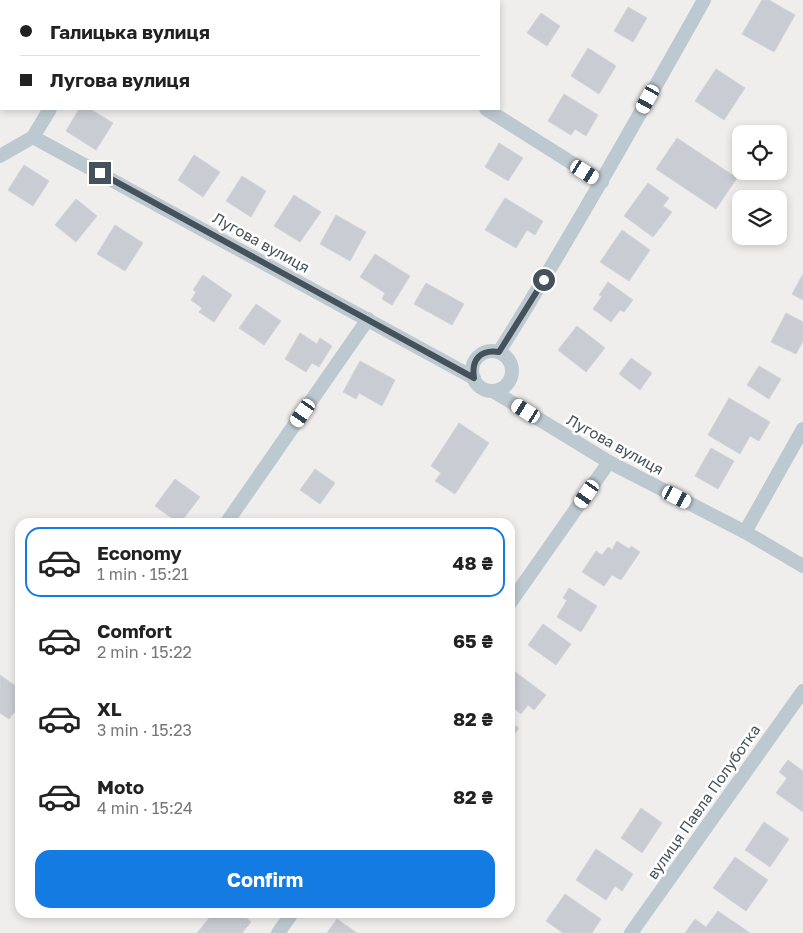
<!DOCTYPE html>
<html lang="en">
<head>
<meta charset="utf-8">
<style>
  body { margin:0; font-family:"Golos Text",sans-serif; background:#f6f6f6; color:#222; height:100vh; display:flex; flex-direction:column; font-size:19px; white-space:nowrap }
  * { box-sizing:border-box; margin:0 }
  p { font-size:16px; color:#767676 }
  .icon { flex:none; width:28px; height:28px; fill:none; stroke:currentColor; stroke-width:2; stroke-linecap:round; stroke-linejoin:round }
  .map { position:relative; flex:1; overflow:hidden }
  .details { position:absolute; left:15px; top:518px; width:500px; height:400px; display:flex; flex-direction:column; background:#fff; border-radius:15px; box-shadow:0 2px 8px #0003 }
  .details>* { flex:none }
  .hud { position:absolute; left:0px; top:0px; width:500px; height:110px; box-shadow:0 2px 8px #0003; display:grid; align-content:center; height:110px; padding:0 20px; background:#fff }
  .tools { position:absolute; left:732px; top:125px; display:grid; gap:10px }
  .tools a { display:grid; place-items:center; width:55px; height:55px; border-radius:10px; background:#fff; box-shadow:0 2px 8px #0003; font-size:25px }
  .end { position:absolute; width:22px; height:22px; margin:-11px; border:6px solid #45525b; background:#fff; box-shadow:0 0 0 2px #fff }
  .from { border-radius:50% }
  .car { position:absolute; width:15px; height:30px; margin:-15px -8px; border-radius:6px; box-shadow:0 0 4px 1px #0007; background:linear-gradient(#fff 24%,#345 0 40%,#fff 0 76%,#345 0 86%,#fff 0) }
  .hud b { display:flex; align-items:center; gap:18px; height:48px; font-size:19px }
  .hud b+b { border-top:1px solid #e0e0e0 }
  .hud i { width:12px; height:12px; background:#222 }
  ul { padding:9px 0 0; list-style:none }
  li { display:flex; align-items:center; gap:15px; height:70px; margin:0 10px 8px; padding:0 10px; border:2px solid transparent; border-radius:15px }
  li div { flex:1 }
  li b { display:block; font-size:19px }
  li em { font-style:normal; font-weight:700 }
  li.active { border-color:#147be2 }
  li>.icon { width:45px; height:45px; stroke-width:1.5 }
  .action { display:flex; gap:10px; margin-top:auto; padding:10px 20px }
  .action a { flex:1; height:58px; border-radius:15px; background:#147be2; color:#fff; font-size:20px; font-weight:700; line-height:58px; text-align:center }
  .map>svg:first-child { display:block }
</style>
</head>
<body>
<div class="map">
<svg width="803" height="933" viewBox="0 0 803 933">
  <rect width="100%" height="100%" fill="#f0eded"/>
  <g fill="#c9ccd2" stroke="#d1d4d9">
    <polygon points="762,0 769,0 795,15 774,52 742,34"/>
    <polygon points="628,7 647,18 633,42 614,31"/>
    <polygon points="541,13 560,26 547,46 527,33"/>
    <polygon points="588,48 616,66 599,94 571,76"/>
    <polygon points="716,69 745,88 724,120 695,101"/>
    <polygon points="564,94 598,115 586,136 575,129 571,135 548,121"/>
    <polygon points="79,109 90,109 113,123 96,150 66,131"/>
    <polygon points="677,138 737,178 716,209 656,169"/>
    <polygon points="499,143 523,158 508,181 485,167"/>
    <polygon points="194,155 220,172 203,197 178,180"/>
    <polygon points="24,165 49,181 33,206 8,190"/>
    <polygon points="242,176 266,191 251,217 226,201"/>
    <polygon points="648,183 669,198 663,206 672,212 653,237 624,216"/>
    <polygon points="294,195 321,212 300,242 274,226"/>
    <polygon points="505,198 543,221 535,235 527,230 516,248 485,230"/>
    <polygon points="76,199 97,216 76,242 55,225"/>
    <polygon points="336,215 366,232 350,261 320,244"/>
    <polygon points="115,225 143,243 125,271 97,254"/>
    <polygon points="622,230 650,250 629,281 600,262"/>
    <polygon points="375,254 410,276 392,305 382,299 385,293 360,277"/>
    <polygon points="803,274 803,300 792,294"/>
    <polygon points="203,275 232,295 214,322 199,312 202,308 191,300 196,292 193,290"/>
    <polygon points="608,282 633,300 624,312 620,310 611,322 593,309 602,296 599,295"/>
    <polygon points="426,283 464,304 452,325 414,304"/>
    <polygon points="256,304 281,321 264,345 239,328"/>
    <polygon points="786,313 803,322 803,341 796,354 771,342"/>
    <polygon points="577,326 605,348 586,372 558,350"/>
    <polygon points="300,333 317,344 320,338 332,346 319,367 312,363 306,372 285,359"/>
    <polygon points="631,358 652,373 640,390 619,374"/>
    <polygon points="360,361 395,380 382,406 359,393 356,399 343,392"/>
    <polygon points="759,366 781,379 769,399 747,385"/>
    <polygon points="729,398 770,422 759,441 750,436 740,454 708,435"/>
    <polygon points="459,423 489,443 455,494 435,481 441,473 431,466"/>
    <polygon points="711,448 734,461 718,489 695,476"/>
    <polygon points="315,469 335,483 320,504 300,490"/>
    <polygon points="175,479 200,497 181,522 177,522 155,506"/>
    <polygon points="617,541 629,549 631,546 640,552 621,580 612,575 604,586 582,572 596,551 602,555 608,547 612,550"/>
    <polygon points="569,588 597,606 581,632 557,617 567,600 563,598"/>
    <polygon points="543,624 571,644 556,665 528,645"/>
    <polygon points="514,671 546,695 534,710 528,705 521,714 510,705 510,676"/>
    <polygon points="0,675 20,689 20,705 9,719 0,713"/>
    <polygon points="510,722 519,728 510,740"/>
    <polygon points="788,760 803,771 803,812 776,793 787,778 779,772"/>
    <polygon points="641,808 662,823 642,853 621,838"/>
    <polygon points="764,822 789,839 770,867 745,850"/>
    <polygon points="596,849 633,874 622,891 615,886 606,900 576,880"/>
    <polygon points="735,857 768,880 746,911 713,888"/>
    <polygon points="565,894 601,919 592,933 563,933 546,921"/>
    <polygon points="718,911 750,933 685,933 695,919 706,927"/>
    <polygon points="214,912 240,912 251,922 242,933 197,933"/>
    <polygon points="337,919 357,933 327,933"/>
  </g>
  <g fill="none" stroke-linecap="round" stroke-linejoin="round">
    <g stroke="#bdc9d0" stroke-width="14">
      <polyline points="47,0 49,1"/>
      <polyline points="312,0 314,1"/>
      <polyline points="117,1 118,0"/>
      <polyline points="359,1 360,0"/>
      <polyline points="486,109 602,182"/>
      <polyline points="33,137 474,378"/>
      <polyline points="0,156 33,137 50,109"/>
      <circle cx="492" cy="371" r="20"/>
      <path d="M499,352C571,237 637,119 704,0"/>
      <polyline points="493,391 609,462 745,532 803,566"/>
      <polyline points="227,522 368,319"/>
      <polyline points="745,532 803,429"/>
      <polyline points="510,603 609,462"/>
      <polyline points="278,933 293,912"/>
      <polyline points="631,933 803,691"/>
    </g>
  </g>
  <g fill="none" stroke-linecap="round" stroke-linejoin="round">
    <path stroke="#45525b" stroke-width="6" d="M100,173L474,378C471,360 480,349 499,352L544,280"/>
  </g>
  <g text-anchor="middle" stroke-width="5" stroke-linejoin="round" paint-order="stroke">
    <g font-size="15" fill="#45525b" stroke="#fff">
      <text transform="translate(261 243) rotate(29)" y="5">Лугова вулиця</text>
      <text transform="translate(615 445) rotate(29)" y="5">Лугова вулиця</text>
      <text transform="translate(704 802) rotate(-55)" y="5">вулиця Павла Полуботка</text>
    </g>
  </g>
</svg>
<div class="tools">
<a><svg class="icon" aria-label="locate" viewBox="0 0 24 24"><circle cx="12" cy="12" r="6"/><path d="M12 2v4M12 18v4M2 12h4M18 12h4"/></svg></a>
<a><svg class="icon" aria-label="layers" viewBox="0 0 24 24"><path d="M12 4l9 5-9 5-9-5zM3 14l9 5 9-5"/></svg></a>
</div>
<i class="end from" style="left:544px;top:280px"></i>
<i class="end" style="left:100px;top:173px"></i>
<i class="car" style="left:648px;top:99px;rotate:209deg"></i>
<i class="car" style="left:585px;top:172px;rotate:122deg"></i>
<i class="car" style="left:526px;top:411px;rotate:302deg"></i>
<i class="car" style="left:303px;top:413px;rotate:215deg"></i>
<i class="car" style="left:587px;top:494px;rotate:215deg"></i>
<i class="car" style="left:677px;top:497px;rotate:117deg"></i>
<div class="hud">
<b><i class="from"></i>Галицька вулиця</b>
<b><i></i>Лугова вулиця</b>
</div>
<section class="details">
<ul>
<li class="active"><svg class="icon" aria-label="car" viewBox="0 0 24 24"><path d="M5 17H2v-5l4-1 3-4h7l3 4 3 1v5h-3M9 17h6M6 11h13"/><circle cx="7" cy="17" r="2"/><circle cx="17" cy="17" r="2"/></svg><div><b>Economy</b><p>1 min · 15:21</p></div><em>48 ₴</em></li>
<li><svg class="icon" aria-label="car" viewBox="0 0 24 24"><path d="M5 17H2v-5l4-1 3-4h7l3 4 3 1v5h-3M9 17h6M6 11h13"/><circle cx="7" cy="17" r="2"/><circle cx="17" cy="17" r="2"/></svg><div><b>Comfort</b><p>2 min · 15:22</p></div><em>65 ₴</em></li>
<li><svg class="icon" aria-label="car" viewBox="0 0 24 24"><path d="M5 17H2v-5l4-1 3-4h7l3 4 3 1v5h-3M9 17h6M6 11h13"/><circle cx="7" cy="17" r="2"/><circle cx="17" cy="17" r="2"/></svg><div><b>XL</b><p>3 min · 15:23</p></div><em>82 ₴</em></li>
<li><svg class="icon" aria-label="car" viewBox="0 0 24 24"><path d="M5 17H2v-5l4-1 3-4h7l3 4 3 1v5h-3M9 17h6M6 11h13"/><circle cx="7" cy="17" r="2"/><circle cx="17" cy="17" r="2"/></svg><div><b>Moto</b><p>4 min · 15:24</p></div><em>82 ₴</em></li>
</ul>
<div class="action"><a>Confirm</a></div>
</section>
</div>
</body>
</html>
